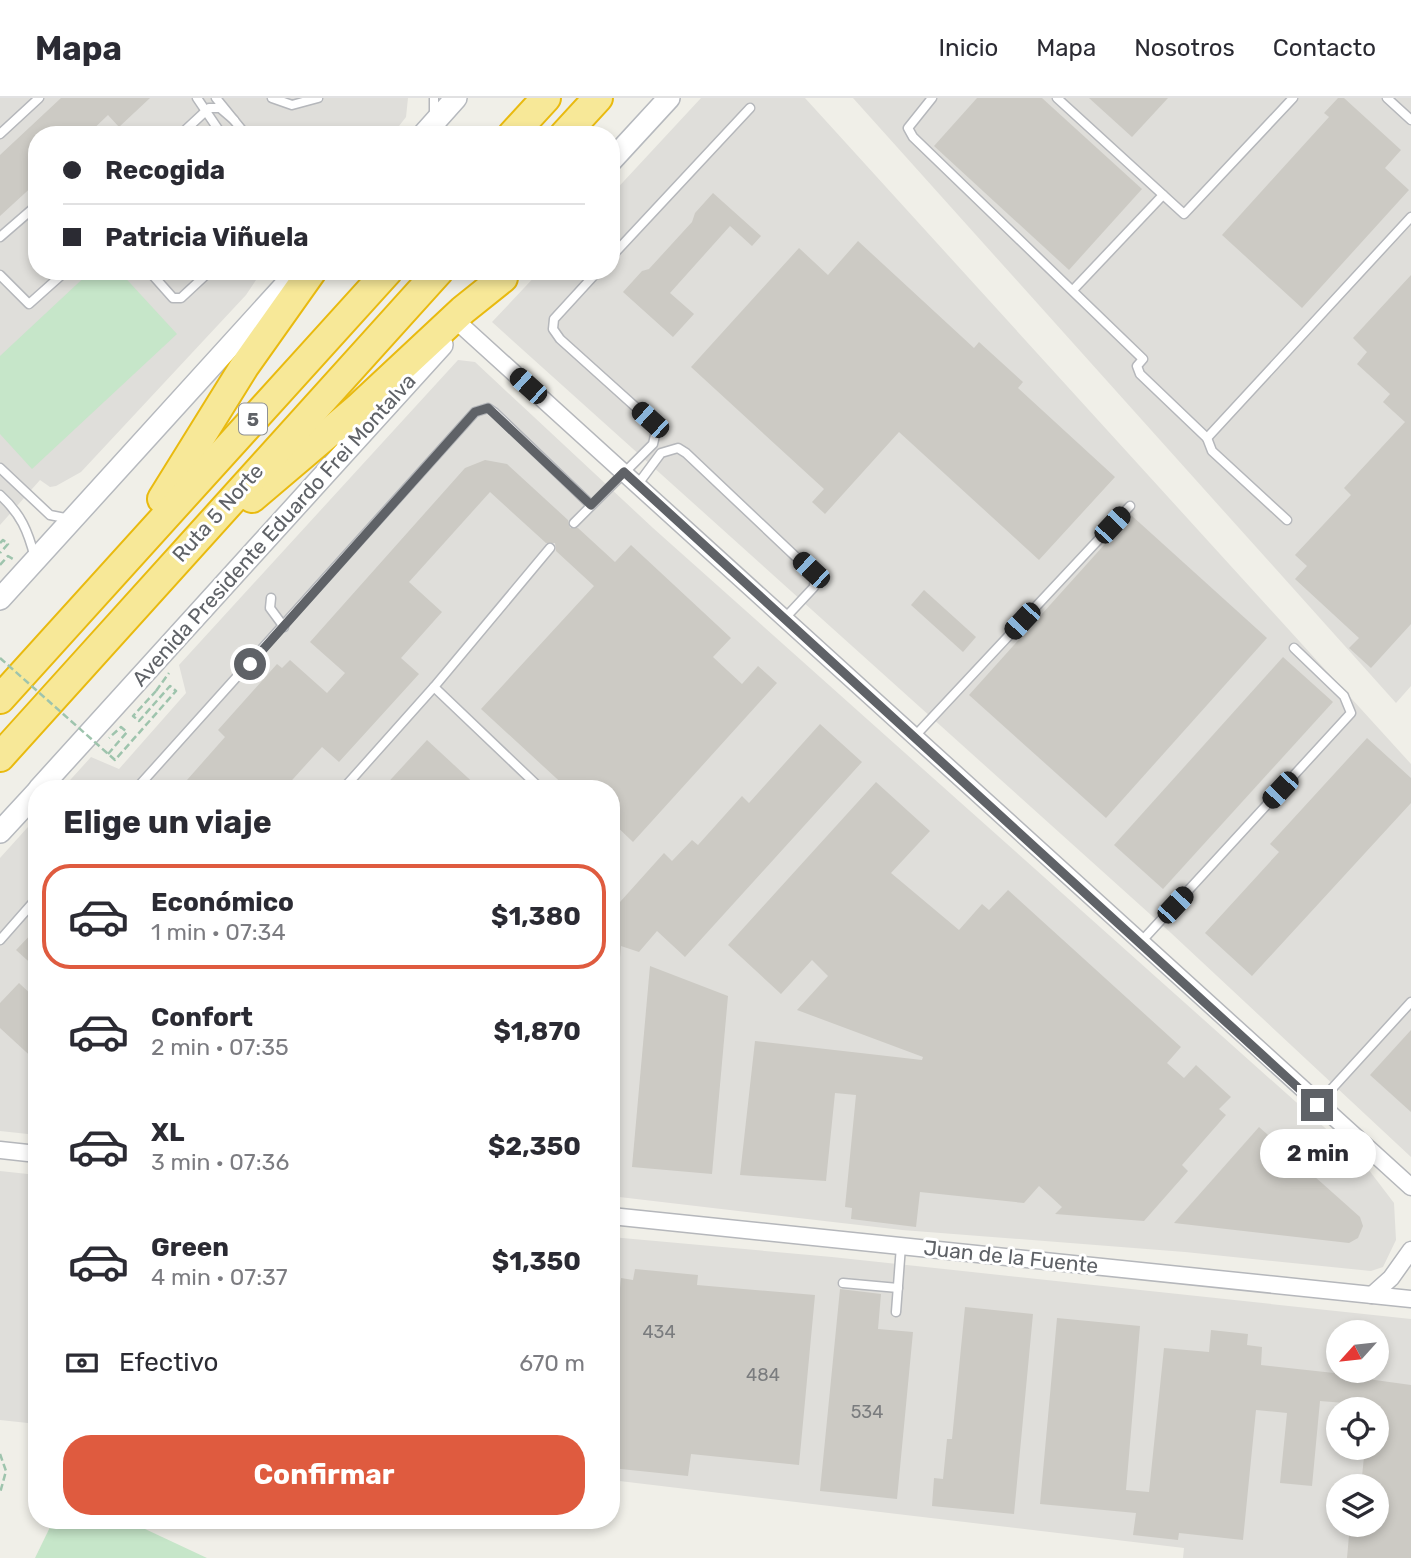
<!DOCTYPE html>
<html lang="es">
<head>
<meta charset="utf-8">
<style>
  body { margin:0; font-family:Rubik,sans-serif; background:#f2f2f3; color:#2b2b33; height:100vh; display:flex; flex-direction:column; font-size:26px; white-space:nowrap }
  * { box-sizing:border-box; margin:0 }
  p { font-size:23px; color:#7c7c81 }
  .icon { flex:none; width:38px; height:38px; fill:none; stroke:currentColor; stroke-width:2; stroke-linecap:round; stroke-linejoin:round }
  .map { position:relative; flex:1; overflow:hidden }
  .drawer { position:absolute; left:28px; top:682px; width:592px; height:749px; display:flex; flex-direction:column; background:#fff; border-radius:28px; box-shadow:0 4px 10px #0003 }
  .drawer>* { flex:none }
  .top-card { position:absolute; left:28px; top:28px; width:592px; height:154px; border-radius:28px; box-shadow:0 4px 10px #0003; display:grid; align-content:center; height:154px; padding:0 35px; background:#fff }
  .needle { width:46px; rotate:243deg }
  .fabs { position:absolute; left:1326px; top:1222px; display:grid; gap:14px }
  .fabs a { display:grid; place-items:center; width:63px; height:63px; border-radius:50%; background:#fff; box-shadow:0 4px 10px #0003; font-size:35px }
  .end { position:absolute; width:32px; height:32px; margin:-16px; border:9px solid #5f6267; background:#fff; box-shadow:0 0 0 4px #fff }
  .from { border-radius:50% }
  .bubble { position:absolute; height:49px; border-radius:24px; background:#fff; box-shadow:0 4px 10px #0003; font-size:23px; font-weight:700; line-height:49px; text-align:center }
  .car { position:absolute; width:21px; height:42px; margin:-21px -10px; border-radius:9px; box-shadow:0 0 5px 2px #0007; background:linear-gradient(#222 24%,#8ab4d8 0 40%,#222 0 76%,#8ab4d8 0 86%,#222 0) }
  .top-card b { display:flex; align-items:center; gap:24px; height:66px; font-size:26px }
  .top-card b+b { border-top:2px solid #e1e1e2 }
  .top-card i { width:18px; height:18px; background:#2b2b33 }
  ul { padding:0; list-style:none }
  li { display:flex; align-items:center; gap:21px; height:105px; margin:0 14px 10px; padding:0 21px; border:4px solid transparent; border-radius:28px }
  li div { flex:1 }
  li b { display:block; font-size:26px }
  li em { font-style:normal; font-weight:700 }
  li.current { border-color:#df5b3f }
  li>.icon { width:63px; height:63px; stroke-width:1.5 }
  h2 { padding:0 35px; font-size:32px; line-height:84px }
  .pay { display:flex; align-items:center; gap:18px; height:77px; padding:0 35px; font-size:26px }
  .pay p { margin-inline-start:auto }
  .action { display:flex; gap:14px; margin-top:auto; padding:14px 35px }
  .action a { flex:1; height:80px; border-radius:28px; background:#df5b3f; color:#fff; font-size:28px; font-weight:700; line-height:80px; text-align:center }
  header { display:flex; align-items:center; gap:42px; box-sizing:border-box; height:98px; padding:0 35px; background:#fff; border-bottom:2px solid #e1e1e2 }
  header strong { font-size:33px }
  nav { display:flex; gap:38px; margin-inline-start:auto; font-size:24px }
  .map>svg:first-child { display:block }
</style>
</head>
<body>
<header>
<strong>Mapa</strong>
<nav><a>Inicio</a><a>Mapa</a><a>Nosotros</a><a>Contacto</a></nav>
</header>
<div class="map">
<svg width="1411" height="1460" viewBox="0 0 1411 1460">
  <rect width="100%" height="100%" fill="#f0efe8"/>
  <g fill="#dfdeda" fill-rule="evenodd">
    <polygon points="0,0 408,0 406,19 392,37 37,37 37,173 262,173 246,197 81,374 56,388 50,389 40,382 0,427"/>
    <polygon points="701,0 805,0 1411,666 1411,1059 1171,835 492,224 540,173 611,173 611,97"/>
    <polygon points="853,0 1411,0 1411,588 1396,605"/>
    <polygon points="458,262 475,264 653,430 1362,1063 1394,1105 1396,1142 1383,1169 1371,1173 1185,1154 902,1132 611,1098 611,691 62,691 91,659 119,671 186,595 179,567"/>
    <polygon points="37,719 37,1037 0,1033 0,760"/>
    <polygon points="0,1073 37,1077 37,1326 0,1322"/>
    <path d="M611,1139L832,1159L1411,1221V1460H1183L1184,1450L611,1382ZM1339,1234H1377V1272H1339ZM1339,1311H1377V1349H1339ZM1339,1388H1377V1426H1339Z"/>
  </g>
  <g fill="#c6e6c9">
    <polygon points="91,173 119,173 177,236 32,371 0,336 0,258"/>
    <polygon points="53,1423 128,1423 207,1460 35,1460"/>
  </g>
  <g fill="#cccac4">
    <polygon points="61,0 150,0 119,29 108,17 87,37 37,37 37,84 0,118 0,57"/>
    <polygon points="977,0 1042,0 1142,91 1069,172 934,48"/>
    <polygon points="1089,0 1168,0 1132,39"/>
    <polygon points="1338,0 1344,0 1401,52 1385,70 1409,92 1302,210 1222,137 1329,19 1324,15"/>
    <polygon points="713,95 761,138 752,148 730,128 670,195 694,216 673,239 623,194 642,173 649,171 692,124 695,115"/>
    <polygon points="858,143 974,250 979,244 1023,284 1018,290 1115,379 1039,462 899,334 825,416 812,404 824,391 691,269 799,150 828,177"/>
    <polygon points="1411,177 1411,526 1371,570 1349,550 1359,540 1295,481 1307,468 1295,457 1351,397 1344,390 1405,324 1383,304 1390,296 1357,266 1367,254 1353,240"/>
    <polygon points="485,362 507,366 568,422 570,430 578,430 615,464 631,447 731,540 713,559 742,586 758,568 777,585 633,744 611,723 611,691 568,691 481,611 594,488 556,453 555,445 546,445 490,394 409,484 442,514 401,560 419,576 339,664 322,649 284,691 219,691 187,682 225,639 218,632 277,566 282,570 290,562 327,595 345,575 310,544 465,370"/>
    <polygon points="1131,417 1267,540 1106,720 969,597"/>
    <polygon points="924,492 976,539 963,554 911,507"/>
    <polygon points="1283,559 1333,604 1163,791 1114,747"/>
    <polygon points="820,626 862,664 685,859 657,833 639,854 621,848 619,871 611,871 611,795 620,804 664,755 672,763 692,742 698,747 742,698 749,705"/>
    <polygon points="1367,640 1411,680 1411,705 1252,878 1205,835 1279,754 1270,746"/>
    <polygon points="427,642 480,691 382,691"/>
    <polygon points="876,684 930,733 891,775 959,832 982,806 989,812 1008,792 1181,949 1167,965 1184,980 1196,967 1231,999 1219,1011 1226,1017 1182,1067 1188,1073 1144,1123 1055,1116 1062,1109 1039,1088 1024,1105 920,1094 916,1129 851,1121 852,1110 845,1109 856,997 835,995 826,1083 740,1077 755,943 922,962 923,959 797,912 828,878 812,862 781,896 728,847"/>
    <polygon points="37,830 37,871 16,852"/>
    <polygon points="650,868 728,898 712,1076 632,1069"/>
    <polygon points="19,885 37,902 37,964 0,930 0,905"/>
    <polygon points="1411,932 1411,1014 1370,977"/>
    <polygon points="1259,1029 1360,1119 1363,1128 1358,1140 1349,1145 1174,1125"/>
    <polygon points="635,1171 698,1177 697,1187 815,1197 799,1367 691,1356 688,1378 611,1370 611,1281 621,1180 633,1182"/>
    <polygon points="840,1191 881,1196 878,1231 913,1234 897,1401 820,1393"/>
    <polygon points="965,1209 1033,1216 1014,1416 932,1408 934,1380 943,1381 947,1341 952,1341"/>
    <polygon points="1057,1220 1140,1228 1126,1392 1149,1394 1164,1250 1209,1254 1211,1232 1248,1236 1247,1247 1262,1249 1261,1267 1334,1275 1334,1272 1354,1272 1353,1279 1411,1287 1411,1460 1347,1460 1350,1426 1377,1426 1377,1388 1361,1388 1365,1349 1377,1349 1377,1311 1369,1311 1369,1307 1320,1303 1312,1388 1280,1385 1287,1315 1256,1312 1243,1442 1179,1435 1178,1442 1133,1437 1136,1415 1040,1406"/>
  </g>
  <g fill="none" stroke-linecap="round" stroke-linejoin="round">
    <defs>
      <g id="lane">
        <polyline points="197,0 222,37"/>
        <polyline points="216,0 246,37"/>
        <polyline points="272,0 292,7 318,0"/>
        <polyline points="932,0 908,30 913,39 1143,261 1137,268 1140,276 1207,340 1411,119"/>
        <polyline points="1057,0 1184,116 1293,0"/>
        <polyline points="1387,0 1411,22"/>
        <polyline points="434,18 434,0"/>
        <polyline points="0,36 39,0"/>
        <polyline points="180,37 209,10 220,10 234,22"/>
        <polyline points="0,139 37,107"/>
        <polyline points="611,159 750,10"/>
        <polyline points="149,173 173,200 181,200 210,173"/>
        <polyline points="0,177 29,206 66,173"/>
        <polyline points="1073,192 1163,97"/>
        <polyline points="1207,340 1212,353 1287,422"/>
        <polyline points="0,370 50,417 70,421"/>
        <polyline points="638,386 661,355 678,350 686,355 815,477 814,489 785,520"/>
        <path d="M0,397C21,416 28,433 35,460"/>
        <polyline points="574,425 653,346 656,333 650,322 560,241 553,231 554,221 598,173"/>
        <polyline points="271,500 270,510 284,529"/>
        <polyline points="434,589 541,691"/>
        <polyline points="914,639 1130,408"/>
        <polyline points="136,691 475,314 488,310 494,314 591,407"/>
        <polyline points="343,691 434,589 550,450"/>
        <polyline points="0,842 37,800"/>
        <polyline points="1139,846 1351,615 1344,598 1294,550"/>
        <polyline points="1317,1007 1411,904"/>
        <polyline points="843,1185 898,1190"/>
        <polyline points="896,1214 901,1148"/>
      </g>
      <g id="street">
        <polyline points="461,227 1411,1089"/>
        <polyline points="0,1052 37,1056"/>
        <polyline points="611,1118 1411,1201"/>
        <polyline points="1372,1197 1391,1180 1411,1152"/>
      </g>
      <g id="secondary">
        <polyline points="423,37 456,0"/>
        <polyline points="611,63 669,0"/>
        <polyline points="0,501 298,173"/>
        <polyline points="39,691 442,247"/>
        <polyline points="0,734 37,694"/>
      </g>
      <g id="highway">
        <polyline points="512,37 546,0"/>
        <polyline points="564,37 598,0"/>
        <polyline points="252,400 358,310 463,212 503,180"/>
        <polyline points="162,401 244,269 312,173"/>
        <polyline points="0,601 388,173"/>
        <polyline points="0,659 439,173"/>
      </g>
    </defs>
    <use href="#lane" stroke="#b5b7bb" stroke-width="11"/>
    <use href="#street" stroke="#b5b7bb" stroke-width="19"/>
    <use href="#secondary" stroke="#b6b9be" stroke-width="24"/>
    <use href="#highway" stroke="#e9ba0f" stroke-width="32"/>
    <g stroke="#9ec4ad" stroke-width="2.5" stroke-dasharray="7 3.5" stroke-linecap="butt">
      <polyline points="0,445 3,442 8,446 0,455"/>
      <polyline points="0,467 8,458 13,461"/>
      <polyline points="156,593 169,575"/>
      <polyline points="108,656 127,634 121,629 109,640"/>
      <polyline points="0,1356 6,1373 0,1395"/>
    </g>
    <use href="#lane" stroke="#fff" stroke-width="8"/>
    <use href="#street" stroke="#fff" stroke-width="16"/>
    <use href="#secondary" stroke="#fff" stroke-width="21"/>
    <use href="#highway" stroke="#f7e898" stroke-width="28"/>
    <polyline stroke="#9ec4ad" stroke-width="2.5" stroke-dasharray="7 3.5" stroke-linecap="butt" points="0,560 115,662 176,593 170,588 139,623 133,618 156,593"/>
  </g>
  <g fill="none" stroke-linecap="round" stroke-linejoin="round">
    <polyline stroke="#5f6267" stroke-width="9" points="250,566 475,314 488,310 591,407 624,374 1317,1007"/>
  </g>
  <g text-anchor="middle" stroke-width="6" stroke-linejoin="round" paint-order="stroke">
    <g font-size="18" fill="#7a7c7e">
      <text x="659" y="1240">434</text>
      <text x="763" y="1283">484</text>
      <text x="867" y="1320">534</text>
    </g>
    <rect fill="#fff" stroke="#8f9195" stroke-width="2" x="239" y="305.5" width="28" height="31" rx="5"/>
    <g font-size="19" font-weight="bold" fill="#5f6267">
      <text x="253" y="328">5</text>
    </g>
    <g font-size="21" fill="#5f6267" stroke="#fff">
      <text transform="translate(218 415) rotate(-48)" y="7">Ruta 5 Norte</text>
      <text transform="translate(274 432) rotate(-48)" y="7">Avenida Presidente Eduardo Frei Montalva</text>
      <text transform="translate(1011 1159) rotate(6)" y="7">Juan de la Fuente</text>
    </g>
  </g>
</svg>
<div class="fabs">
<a><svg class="needle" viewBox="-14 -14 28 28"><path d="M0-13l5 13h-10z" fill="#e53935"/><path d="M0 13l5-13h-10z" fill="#7c7c81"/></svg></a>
<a><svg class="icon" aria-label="locate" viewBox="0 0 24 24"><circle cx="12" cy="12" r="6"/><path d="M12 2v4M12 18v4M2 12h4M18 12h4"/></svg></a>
<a><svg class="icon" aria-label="layers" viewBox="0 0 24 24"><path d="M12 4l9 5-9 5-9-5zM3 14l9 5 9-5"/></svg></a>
</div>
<i class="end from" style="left:250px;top:566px"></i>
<i class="end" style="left:1317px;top:1007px"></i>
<div class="bubble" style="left:1260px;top:1031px;width:116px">2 min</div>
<i class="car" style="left:528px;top:288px;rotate:312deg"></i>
<i class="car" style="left:650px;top:322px;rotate:312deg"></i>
<i class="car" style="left:1112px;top:427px;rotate:43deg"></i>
<i class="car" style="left:811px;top:472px;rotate:313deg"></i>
<i class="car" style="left:1022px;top:523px;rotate:223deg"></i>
<i class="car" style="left:1280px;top:692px;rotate:223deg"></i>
<i class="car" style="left:1175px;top:807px;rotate:43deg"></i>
<div class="top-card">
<b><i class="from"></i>Recogida</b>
<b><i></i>Patricia Viñuela</b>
</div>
<section class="drawer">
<h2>Elige un viaje</h2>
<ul>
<li class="current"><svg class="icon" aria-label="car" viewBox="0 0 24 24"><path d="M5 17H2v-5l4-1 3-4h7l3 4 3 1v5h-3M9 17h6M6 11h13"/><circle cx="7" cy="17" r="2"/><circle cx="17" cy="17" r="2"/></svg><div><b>Económico</b><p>1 min · 07:34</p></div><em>$1,380</em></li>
<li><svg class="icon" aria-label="car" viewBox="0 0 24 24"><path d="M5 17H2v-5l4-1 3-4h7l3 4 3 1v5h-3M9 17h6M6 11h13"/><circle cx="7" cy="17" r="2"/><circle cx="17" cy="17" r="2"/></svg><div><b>Confort</b><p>2 min · 07:35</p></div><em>$1,870</em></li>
<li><svg class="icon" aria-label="car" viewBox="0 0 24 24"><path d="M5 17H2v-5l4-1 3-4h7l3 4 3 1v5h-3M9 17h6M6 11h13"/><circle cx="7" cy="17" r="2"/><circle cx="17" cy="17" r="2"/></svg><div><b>XL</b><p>3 min · 07:36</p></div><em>$2,350</em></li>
<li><svg class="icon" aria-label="car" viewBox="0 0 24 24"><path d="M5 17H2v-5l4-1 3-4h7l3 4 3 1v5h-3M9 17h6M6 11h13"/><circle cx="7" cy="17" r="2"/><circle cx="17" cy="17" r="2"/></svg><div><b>Green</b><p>4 min · 07:37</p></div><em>$1,350</em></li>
</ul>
<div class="pay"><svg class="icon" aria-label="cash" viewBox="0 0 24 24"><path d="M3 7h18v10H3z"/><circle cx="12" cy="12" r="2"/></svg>Efectivo<p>670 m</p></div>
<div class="action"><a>Confirmar</a></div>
</section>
</div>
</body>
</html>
